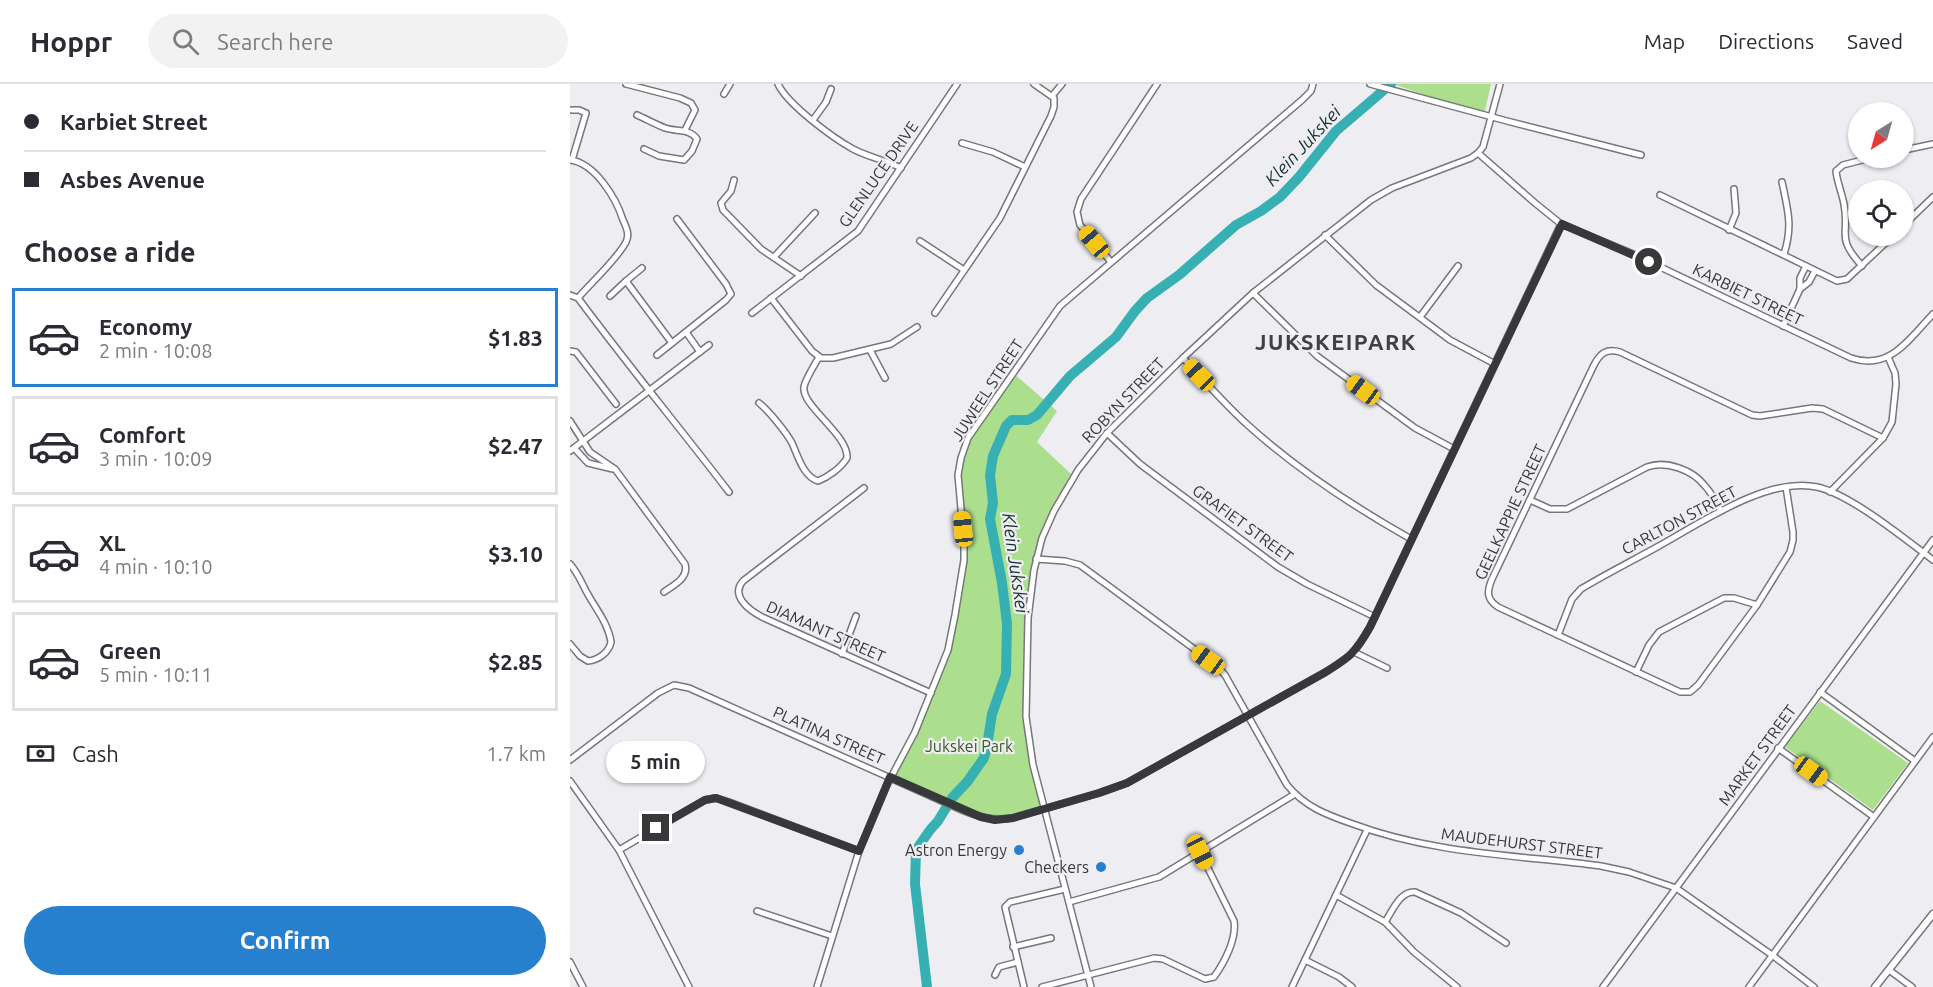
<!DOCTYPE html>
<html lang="en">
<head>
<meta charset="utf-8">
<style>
  body { margin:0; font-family:Ubuntu,sans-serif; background:#f2f2f3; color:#2b2b33; height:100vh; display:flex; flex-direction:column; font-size:22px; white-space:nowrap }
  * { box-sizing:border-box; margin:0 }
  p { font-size:20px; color:#7c7c81 }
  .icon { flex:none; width:33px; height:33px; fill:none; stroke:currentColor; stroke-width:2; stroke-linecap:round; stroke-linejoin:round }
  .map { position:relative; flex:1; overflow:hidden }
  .side { display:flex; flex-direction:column; background:#fff; width:570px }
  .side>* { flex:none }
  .guide { display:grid; align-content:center; height:132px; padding:0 24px; background:#fff }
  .needle { width:39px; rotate:217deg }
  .buttons { position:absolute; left:1278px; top:18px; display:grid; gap:12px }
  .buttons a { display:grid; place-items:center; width:66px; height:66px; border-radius:50%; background:#fff; box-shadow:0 2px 4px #0004; font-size:30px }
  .end { position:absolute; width:27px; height:27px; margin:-14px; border:8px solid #373839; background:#fff; box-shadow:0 0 0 3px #fff }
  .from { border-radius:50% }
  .bubble { position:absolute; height:42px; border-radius:21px; background:#fff; box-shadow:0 2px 4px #0004; font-size:20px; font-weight:700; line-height:42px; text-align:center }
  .car { position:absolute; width:18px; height:36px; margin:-18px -9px; border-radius:8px; box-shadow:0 0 4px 2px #0007; background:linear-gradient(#f5c518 24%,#345 0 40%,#f5c518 0 76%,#345 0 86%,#f5c518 0) }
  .guide b { display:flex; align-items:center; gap:21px; height:57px; font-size:22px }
  .guide b+b { border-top:2px solid #e1e1e2 }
  .guide i { width:15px; height:15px; background:#2b2b33 }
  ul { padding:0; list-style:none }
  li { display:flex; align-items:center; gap:18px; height:99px; margin:0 12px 9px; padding:0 12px; border:3px solid #e1e1e2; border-radius:0px }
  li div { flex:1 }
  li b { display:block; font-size:22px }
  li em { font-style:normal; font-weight:700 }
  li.selected { border-color:#2680ce }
  li>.icon { width:54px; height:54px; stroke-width:1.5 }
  h2 { padding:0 24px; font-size:27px; line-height:72px }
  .pay { display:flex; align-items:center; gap:15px; height:66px; padding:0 24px; font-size:22px }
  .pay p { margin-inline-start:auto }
  .cta { display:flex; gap:12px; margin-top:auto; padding:12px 24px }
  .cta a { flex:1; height:69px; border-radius:36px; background:#2680ce; color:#fff; font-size:24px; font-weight:700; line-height:69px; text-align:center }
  header { display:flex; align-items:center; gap:36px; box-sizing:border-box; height:84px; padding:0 30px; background:#fff; border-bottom:2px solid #e1e1e2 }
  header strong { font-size:28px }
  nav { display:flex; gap:33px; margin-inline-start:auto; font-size:21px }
  .search { width:420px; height:54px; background:#f2f2f3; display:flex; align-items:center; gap:15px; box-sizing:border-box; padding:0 21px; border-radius:33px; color:#7c7c81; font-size:22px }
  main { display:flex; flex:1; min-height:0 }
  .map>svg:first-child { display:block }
</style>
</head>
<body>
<header>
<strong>Hoppr</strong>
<div class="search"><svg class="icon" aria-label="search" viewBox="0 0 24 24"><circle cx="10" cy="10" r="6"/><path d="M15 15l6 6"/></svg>Search here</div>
<nav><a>Map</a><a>Directions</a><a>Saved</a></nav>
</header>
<main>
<section class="side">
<div class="guide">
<b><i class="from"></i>Karbiet Street</b>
<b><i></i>Asbes Avenue</b>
</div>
<h2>Choose a ride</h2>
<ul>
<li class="selected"><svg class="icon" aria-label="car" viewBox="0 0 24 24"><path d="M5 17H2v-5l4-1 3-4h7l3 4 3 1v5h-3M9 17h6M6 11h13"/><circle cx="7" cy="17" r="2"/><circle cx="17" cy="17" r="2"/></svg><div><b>Economy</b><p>2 min · 10:08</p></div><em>$1.83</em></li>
<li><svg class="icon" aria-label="car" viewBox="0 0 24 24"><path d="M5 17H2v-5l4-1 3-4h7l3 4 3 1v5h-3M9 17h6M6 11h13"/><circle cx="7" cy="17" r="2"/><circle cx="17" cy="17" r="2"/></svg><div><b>Comfort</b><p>3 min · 10:09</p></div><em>$2.47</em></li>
<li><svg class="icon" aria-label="car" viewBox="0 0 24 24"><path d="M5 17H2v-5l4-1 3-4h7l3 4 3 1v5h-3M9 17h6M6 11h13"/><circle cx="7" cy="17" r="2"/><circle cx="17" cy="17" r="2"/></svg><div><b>XL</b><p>4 min · 10:10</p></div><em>$3.10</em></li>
<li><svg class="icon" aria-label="car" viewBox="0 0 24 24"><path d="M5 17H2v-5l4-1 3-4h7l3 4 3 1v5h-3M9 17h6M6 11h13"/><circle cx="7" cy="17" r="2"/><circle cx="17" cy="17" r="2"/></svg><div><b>Green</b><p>5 min · 10:11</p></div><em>$2.85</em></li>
</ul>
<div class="pay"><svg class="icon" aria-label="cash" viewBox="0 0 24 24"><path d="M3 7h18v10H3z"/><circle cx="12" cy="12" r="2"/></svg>Cash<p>1.7 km</p></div>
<div class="cta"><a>Confirm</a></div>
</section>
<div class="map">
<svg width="1363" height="903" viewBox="0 0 1363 903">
  <rect width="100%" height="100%" fill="#eeeef2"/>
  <g fill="#abdf8e">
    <polygon points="823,0 921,0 914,31"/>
    <polygon points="442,288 487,327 467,358 501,390 482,423 464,473 455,549 453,624 459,675 472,726 421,736 320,693 361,608 379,555 391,497 389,403 396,357"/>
    <polygon points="1250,617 1338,679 1303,726 1215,663"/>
  </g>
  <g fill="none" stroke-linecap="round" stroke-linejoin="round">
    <polyline stroke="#37b0b3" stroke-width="10" points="357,903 345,800 346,766 360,746 368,737 382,714 397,698 414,674 417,662 422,630 436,590 437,540 432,499 420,435 423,419 420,391 423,372 436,342 442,336 458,336 467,331 500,292 546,253 565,227 577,214 609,191 666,141 691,127 710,113 729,93 766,47 821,0"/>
    <defs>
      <g id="minor">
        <polyline points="56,0 110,14 121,19 125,26 115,46"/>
        <path d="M208,0C217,20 263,54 283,65C298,73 315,76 331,84"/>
        <polyline points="800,0 937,37 1071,71"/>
        <polyline points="154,10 160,0"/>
        <polyline points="482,12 492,0"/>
        <path d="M67,31C76,35 85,40 95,44C107,48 119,44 127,55L122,67L114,76L89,72L74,65"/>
        <polyline points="243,36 256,18 261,5"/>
        <polyline points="392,59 423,68 455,83"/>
        <polyline points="1334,66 1363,60"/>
        <path d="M908,69L965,119L991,140L1063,170L1281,274C1320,287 1339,255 1363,230"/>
        <path d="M0,76C25,79 46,114 53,136C56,143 60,150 56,158C48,174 21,199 8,214"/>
        <polyline points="2,76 16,29 9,26 2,26"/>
        <polyline points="164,96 161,107 151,119 153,126 191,165 231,192"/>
        <path d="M1212,98C1218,127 1223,142 1214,170"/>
        <polyline points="1090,111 1267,197 1277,195 1323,152"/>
        <polyline points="1334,141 1363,113"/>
        <polyline points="1159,146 1166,129 1164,105"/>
        <polyline points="755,151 806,201 880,256 925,280"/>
        <polyline points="350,157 394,186"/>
        <polyline points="204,173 245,129"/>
        <polyline points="541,178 510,141 507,128 511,115 587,0"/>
        <path d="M1292,182C1265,152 1280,152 1274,120C1272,109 1267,98 1266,87L1273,81L1300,74"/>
        <polyline points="56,197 72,184"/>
        <polyline points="1230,205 1239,198 1245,187"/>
        <polyline points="683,209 747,272 845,344 884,365"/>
        <path d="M0,211L8,214C57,280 109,343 159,408"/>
        <polyline points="40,212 56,197 102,259"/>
        <polyline points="201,214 242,267 251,274 263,274 321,260 347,243"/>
        <polyline points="182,229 288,147 387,0"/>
        <polyline points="365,229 430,134 481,32 484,23 484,14 464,0"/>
        <polyline points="850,233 888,182"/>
        <polyline points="1213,242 1230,205 1230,194 1236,182"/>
        <polyline points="116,248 130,268"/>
        <polyline points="300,266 315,294"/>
        <polyline points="0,267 6,268 46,320"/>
        <polyline points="87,271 156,216 161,210 156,200 107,135"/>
        <path d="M613,274C635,297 656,322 680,343C727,385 786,424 841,455"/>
        <path d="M189,319C199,327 216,348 222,359C228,372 233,392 248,397C258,393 271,384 277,374C279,351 231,322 234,303C235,296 245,280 249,273"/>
        <path d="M0,337L20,368L45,385L115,480C119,494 104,501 94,508"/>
        <polyline points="537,349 570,380 708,483 737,500 805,533"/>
        <polyline points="4,364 18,379 43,385"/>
        <polyline points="0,367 139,261"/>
        <path d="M1216,403L1223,448V456L1220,468L1187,521L1128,601L1120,608H1110L928,523C916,515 917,507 922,495L1024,281C1030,269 1037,264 1050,268L1182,331L1190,332L1242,324L1253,325L1313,354"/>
        <path d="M294,404L173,497C160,512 179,526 192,533L361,609"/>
        <polyline points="1260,408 1313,354 1322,338 1326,300 1325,289 1318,273"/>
        <path d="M960,416L980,425H997L1077,383C1096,376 1123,386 1135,402C1142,409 1146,419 1151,427"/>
        <path d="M466,475L495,477L510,481L646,581L655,591L717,701C735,723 757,731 783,740C863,770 948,771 1031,782L1059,788L1106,804L1202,871L1244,903"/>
        <path d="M0,480C7,488 10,495 15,505C24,523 38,538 41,558C39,568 29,576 18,577L10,572L0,560"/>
        <path d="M988,551L1002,515L1011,505C1036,490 1062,477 1087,463C1129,440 1198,392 1247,403C1280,410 1335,455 1363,476"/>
        <polyline points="784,568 817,584"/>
        <polyline points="272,570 286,532"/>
        <polyline points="1066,588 1079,561 1089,548 1154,514 1164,514 1187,521"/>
        <polyline points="1250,608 1345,677"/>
        <polyline points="1208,664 1304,733"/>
        <path d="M0,676L88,609L104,601L119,604L392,726C409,733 423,737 442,734L529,709L557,699L754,589C780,573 785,570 800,543L991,140"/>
        <polyline points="0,697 49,766 119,903"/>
        <polyline points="49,766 135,716 146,714 159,718 289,767"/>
        <polyline points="766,811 815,838 844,868 887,903"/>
        <polyline points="499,818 589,793 725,710"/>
        <polyline points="187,827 262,852"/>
        <path d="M815,838C823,826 830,807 845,808L891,829L936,859"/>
        <polyline points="443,863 481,854"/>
        <polyline points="735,876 769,893 782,903"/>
        <polyline points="0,878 13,903"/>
        <polyline points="1319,886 1342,903"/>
        <polyline points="425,891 429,883 448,878"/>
        <polyline points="247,903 289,767 317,701 345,648 378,566 385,531 394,476 394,458 388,391 391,374 398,354 490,222 732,16 741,7 743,0"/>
        <polyline points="454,903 435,823 440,818 495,805"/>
        <path d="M472,903L584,874L593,875L635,895L644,893C654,879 667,855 664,837L630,768"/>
        <polyline points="521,903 463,681 456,633 458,534 464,486 472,454 484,427 508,386 537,349 613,274 683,209 801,116 822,104 901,74 908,69 913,63 930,0"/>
        <polyline points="722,903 797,746"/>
        <polyline points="1033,903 1363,456"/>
        <polyline points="1179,903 1363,653"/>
      </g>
      <polyline id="tertiary" points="1305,903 1363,830"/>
    </defs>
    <use href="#minor" stroke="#76777a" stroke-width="8"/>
    <use href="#tertiary" stroke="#76777a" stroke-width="9"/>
    <use href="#minor" stroke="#fff" stroke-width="5"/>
    <use href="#tertiary" stroke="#fff" stroke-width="6"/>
  </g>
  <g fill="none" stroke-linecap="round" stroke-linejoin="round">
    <path stroke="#373839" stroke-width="8" d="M86,744L135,716L146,714L289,767L320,693L411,733L425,736L443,734L529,709L557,699L754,589C780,573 785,569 800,543L992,140L1079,178"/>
  </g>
  <g fill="#2680ce" stroke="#eeeef2" stroke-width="2">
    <circle cx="449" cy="766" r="6"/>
    <circle cx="531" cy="783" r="6"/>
  </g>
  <g text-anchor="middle" stroke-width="4.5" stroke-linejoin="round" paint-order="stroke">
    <g font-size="16" fill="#373839" stroke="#eeeef2">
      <text transform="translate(308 90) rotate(-55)" y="6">GLENLUCE DRIVE</text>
      <text transform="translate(1178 210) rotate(26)" y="6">KARBIET STREET</text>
      <text transform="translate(417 306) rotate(-57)" y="6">JUWEEL STREET</text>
      <text transform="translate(553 316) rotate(-46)" y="6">ROBYN STREET</text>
      <text transform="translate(940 428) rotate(-65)" y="6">GEELKAPPIE STREET</text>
      <text transform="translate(1109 436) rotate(-28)" y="6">CARLTON STREET</text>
      <text transform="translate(673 439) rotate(36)" y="6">GRAFIET STREET</text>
      <text transform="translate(256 547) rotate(24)" y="6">DIAMANT STREET</text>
      <text transform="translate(259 651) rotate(24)" y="6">PLATINA STREET</text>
      <text transform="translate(1187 671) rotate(-54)" y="6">MARKET STREET</text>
      <text transform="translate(952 759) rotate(7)" y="6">MAUDEHURST STREET</text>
    </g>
    <g font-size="16" fill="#365a20" stroke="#eeeef2">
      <text x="399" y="668">Jukskei Park</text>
    </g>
    <g font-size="16" fill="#373839" stroke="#eeeef2" text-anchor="end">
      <text x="437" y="772">Astron Energy</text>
      <text x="519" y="789">Checkers</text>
    </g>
    <g font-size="18" font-style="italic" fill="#163030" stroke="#eeeef2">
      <text transform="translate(733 62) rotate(-47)" y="6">Klein Jukskei</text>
      <text transform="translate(445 479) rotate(82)" y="6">Klein Jukskei</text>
    </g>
    <g font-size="22" font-weight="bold" letter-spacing="1.5" fill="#404043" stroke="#eeeef2">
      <text x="766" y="266">JUKSKEIPARK</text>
    </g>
  </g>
</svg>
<div class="buttons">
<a><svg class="needle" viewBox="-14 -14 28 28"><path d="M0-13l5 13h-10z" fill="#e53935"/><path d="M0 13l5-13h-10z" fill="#7c7c81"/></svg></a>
<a><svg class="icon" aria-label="locate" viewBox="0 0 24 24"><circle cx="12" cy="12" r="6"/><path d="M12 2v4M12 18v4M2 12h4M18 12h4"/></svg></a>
</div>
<i class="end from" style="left:1079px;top:178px"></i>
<i class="end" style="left:86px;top:744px"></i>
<div class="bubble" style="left:36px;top:657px;width:99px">5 min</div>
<i class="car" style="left:524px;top:158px;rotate:320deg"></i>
<i class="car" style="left:629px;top:291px;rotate:316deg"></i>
<i class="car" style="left:793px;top:306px;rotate:306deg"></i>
<i class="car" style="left:393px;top:445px;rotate:354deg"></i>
<i class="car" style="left:638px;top:576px;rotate:306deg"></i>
<i class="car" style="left:1241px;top:687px;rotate:126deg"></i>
<i class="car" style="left:630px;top:768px;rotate:153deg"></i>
</div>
</main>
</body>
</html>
